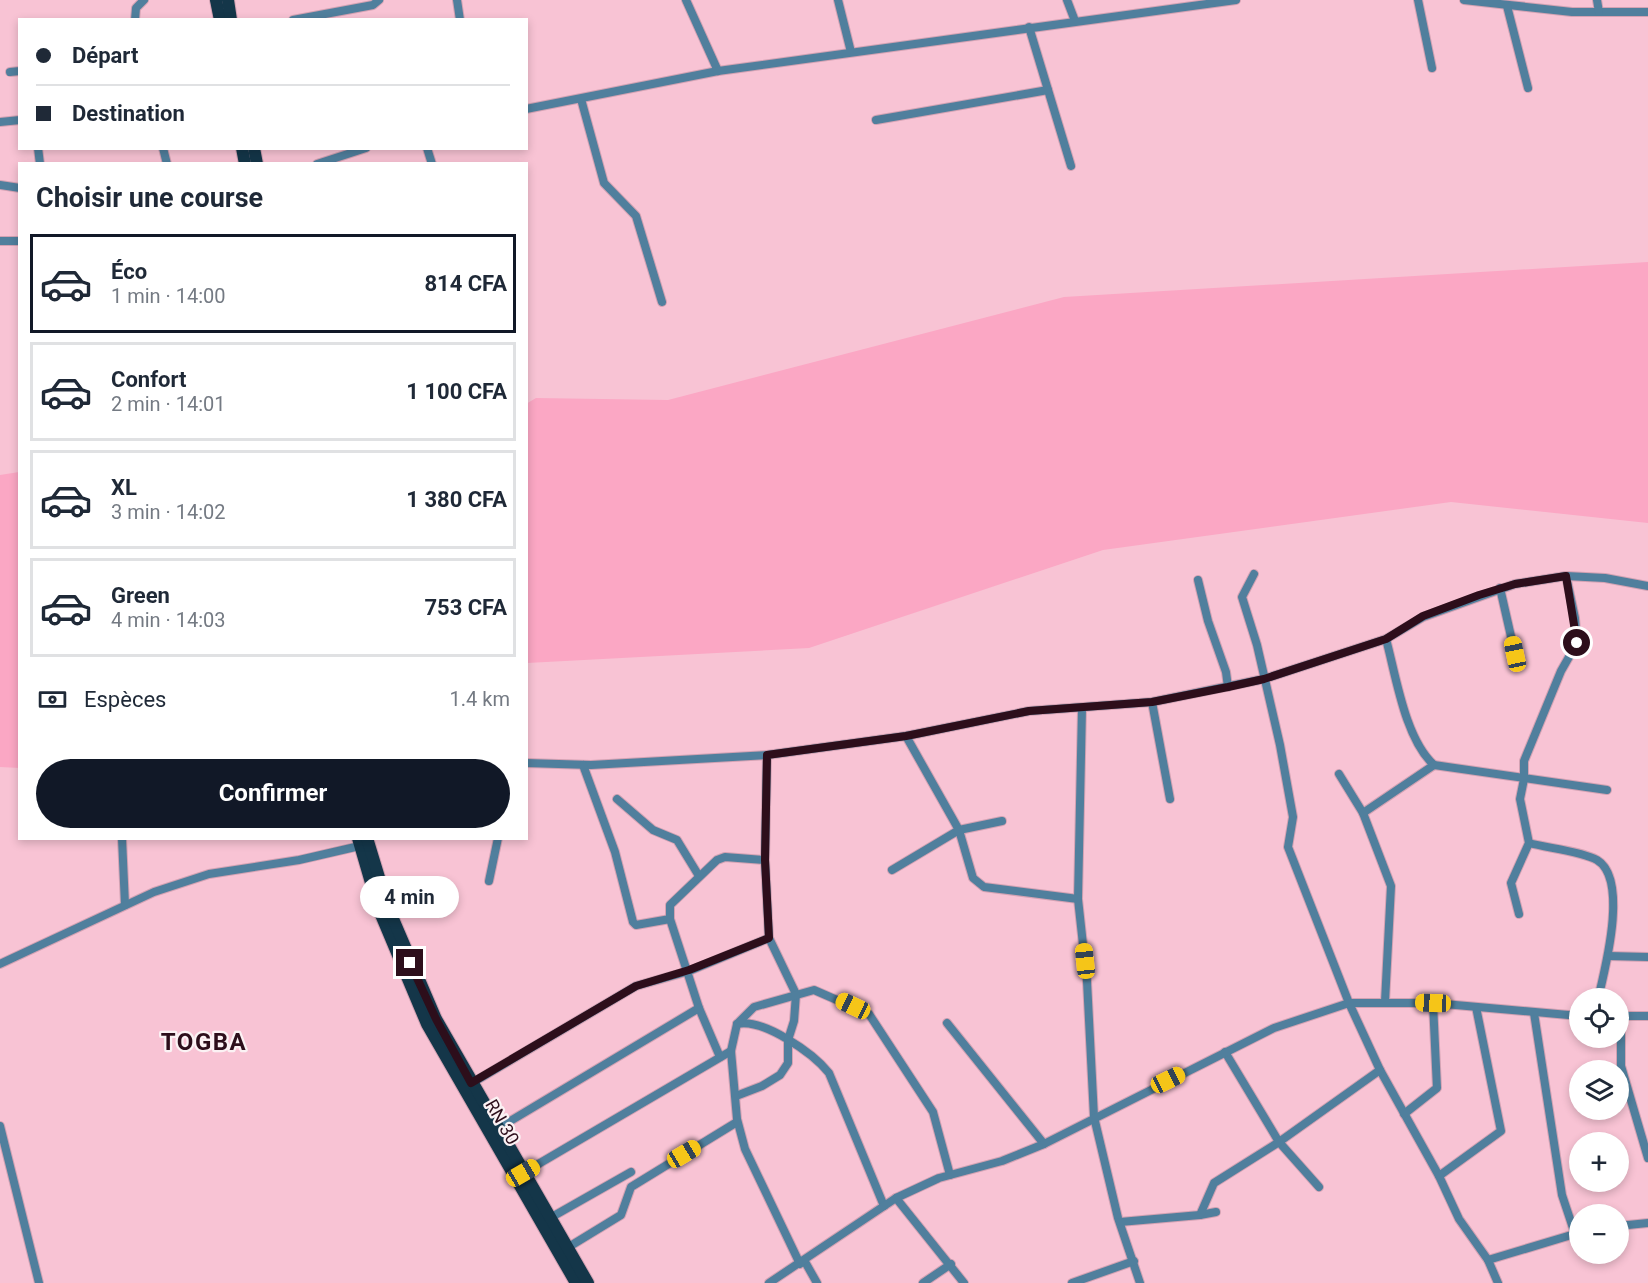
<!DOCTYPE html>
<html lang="fr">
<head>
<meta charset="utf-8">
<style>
  body { margin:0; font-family:Roboto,sans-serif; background:#f2f2f3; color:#1f2937; height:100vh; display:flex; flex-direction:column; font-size:22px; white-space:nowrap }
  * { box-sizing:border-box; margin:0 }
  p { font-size:20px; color:#747a83 }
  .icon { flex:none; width:33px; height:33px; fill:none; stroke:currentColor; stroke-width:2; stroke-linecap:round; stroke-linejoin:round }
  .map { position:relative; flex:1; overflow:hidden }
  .details { position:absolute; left:18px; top:162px; width:510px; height:678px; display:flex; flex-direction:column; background:#fff; border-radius:0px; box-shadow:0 3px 9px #0003 }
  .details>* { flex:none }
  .banner { position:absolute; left:18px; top:18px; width:510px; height:132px; border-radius:0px; box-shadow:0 3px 9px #0003; display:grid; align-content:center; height:132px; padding:0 18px; background:#fff }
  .buttons { position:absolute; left:1569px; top:988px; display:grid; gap:12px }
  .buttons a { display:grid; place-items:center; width:60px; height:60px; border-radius:50%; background:#fff; box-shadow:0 3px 9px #0003; font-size:30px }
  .end { position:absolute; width:27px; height:27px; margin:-14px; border:8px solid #2d0e1b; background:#fff; box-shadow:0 0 0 3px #fff }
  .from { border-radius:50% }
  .bubble { position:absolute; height:42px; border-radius:21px; background:#fff; box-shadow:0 3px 9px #0003; font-size:20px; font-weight:700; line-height:42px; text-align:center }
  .car { position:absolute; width:18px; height:36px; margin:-18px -9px; border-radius:8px; box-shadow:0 0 4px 2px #0007; background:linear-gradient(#f5c518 24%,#345 0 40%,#f5c518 0 76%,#345 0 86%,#f5c518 0) }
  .banner b { display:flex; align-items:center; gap:21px; height:57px; font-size:22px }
  .banner b+b { border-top:2px solid #e0e1e3 }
  .banner i { width:15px; height:15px; background:#1f2937 }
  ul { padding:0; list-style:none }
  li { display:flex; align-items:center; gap:18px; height:99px; margin:0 12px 9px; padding:0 6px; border:3px solid #e0e1e3; border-radius:0px }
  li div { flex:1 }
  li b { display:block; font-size:22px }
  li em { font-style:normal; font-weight:700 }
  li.active { border-color:#111827 }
  li>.icon { width:54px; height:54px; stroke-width:1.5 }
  h2 { padding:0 18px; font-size:27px; line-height:72px }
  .pay { display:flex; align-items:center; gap:15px; height:66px; padding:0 18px; font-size:22px }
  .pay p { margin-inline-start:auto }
  .action { display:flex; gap:12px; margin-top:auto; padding:12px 18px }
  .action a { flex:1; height:69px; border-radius:36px; background:#111827; color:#fff; font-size:24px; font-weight:700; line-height:69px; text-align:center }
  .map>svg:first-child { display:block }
</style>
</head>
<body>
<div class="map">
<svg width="1648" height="1283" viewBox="0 0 1648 1283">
  <rect width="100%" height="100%" fill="#f8c3d4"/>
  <g fill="#fba7c4">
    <polygon points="1648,262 1648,523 1451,502 1103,550 809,648 527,663 526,404 536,398 668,400 1064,297"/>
    <polygon points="19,472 20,768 0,767 0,475"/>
  </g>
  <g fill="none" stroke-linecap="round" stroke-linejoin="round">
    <defs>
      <g id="street">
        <polyline points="457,0 460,20"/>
        <polyline points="686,0 718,71"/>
        <polyline points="838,0 851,52"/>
        <polyline points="1067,0 1075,21"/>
        <polyline points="1418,0 1432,68"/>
        <polyline points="1464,0 1572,12 1648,12"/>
        <polyline points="1597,0 1599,12"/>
        <polyline points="1507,6 1528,88"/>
        <polyline points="135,20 136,8 144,0"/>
        <polyline points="293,20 373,5 379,0"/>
        <polyline points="1029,27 1071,166"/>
        <polyline points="10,72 20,71"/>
        <polyline points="581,99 604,183 636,216 662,302"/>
        <polyline points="526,109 718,71 1236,0"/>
        <polyline points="876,120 1048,90"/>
        <polyline points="0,122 20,120"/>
        <polyline points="38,148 40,164"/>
        <polyline points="163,148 167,164"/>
        <polyline points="427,148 432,164"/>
        <polyline points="317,164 366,148"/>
        <polyline points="0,185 20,188"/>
        <polyline points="0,241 20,241"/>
        <polyline points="1254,574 1242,597 1257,645 1280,745 1293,817 1288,847 1349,1003 1380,1070 1439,1176 1459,1219 1488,1260 1498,1283"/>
        <polyline points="1198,580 1208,621 1226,672 1228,687"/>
        <polyline points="1500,588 1515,654"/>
        <path d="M1386,639C1396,676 1405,739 1434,765L1607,790"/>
        <polyline points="1152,702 1170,799"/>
        <polyline points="1082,708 1078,899 1087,981 1094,1117 1118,1218 1140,1283"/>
        <polyline points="906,736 959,830 973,878 984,887 1078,899"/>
        <polyline points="526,763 591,765 767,755 906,736 1029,711 1152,702 1264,679 1386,639 1423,617 1515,584 1566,576 1605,578 1648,586"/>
        <polyline points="583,765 615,852 633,922 636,925 670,919"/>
        <polyline points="1339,774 1363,813 1391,886 1385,1002"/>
        <polyline points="617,799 653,830 677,840 699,876"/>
        <polyline points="1363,813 1434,765"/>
        <polyline points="122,838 125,905"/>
        <path d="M1529,843C1547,848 1581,851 1597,860C1629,879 1605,969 1598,999"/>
        <polyline points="892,870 959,830 1002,821"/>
        <polyline points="489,881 498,838"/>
        <polyline points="1519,914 1511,883 1529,843 1520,799 1524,779 1524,761 1561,671 1577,643 1575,618 1566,576"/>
        <polyline points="1608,956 1648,957"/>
        <polyline points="0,964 154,892 209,874 299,860 364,845"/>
        <polyline points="1534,1013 1562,1195 1575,1234"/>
        <polyline points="1618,1016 1648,1016"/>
        <polyline points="1621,1016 1621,1066 1648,1158"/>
        <polyline points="947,1023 1044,1144"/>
        <path d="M737,1024C763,1018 813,1053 829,1073L884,1206"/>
        <polyline points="1225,1052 1279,1142 1319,1187"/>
        <polyline points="720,1057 699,1008 670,919 670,905 717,860 725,857 765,860"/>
        <polyline points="472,1083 636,986 689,971 769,938"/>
        <polyline points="736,1096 762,1086 780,1075 788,1063 788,1040 794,1021 796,994 769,938 765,860 767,755"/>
        <polyline points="1404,1114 1437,1088 1433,1003"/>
        <polyline points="0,1126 39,1283"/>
        <polyline points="497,1129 699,1008"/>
        <polyline points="523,1173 731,1051"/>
        <polyline points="1439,1176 1501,1131 1476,1007"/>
        <polyline points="896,1198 964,1283"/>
        <polyline points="1200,1215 1216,1212"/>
        <polyline points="550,1218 631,1172"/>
        <polyline points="1120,1222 1200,1215 1214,1183 1279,1142 1380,1070"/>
        <polyline points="1618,1226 1648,1223"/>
        <polyline points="567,1248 621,1215 631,1187 737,1122"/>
        <polyline points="804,1260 817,1283"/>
        <polyline points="1488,1260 1578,1233"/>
        <polyline points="800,1264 745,1149 737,1119 731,1051 737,1024 754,1007 814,990 869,1014 933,1112 950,1175"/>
        <polyline points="769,1283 896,1198 939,1178 1002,1161 1044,1144 1274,1028 1349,1003 1433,1003 1580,1016"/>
        <polyline points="923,1283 951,1264"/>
        <polyline points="1072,1283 1134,1261"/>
      </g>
      <g id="primary">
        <polyline points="216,0 220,20"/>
        <polyline points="228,0 231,20"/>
        <polyline points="242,148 245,164"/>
        <polyline points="254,148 257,164"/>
        <polyline points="358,838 379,910 427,1024 576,1283"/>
        <polyline points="367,838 388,907 436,1019 588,1283"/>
      </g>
    </defs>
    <use href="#street" stroke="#d3a2b3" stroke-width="10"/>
    <use href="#primary" stroke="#d3a2b3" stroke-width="14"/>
    <use href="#street" stroke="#507f9d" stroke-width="8"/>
    <use href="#primary" stroke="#143649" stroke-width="12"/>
  </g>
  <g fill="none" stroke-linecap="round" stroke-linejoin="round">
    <polyline stroke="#2d0e1b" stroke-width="8" points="410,963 436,1019 471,1083 636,986 689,970 769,938 765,860 767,755 906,736 1029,711 1152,702 1228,687 1264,679 1386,639 1423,616 1479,595 1515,584 1566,576 1577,643"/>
  </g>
  <g text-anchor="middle" stroke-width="4.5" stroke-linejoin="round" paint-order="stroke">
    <g font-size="18" fill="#2d0e1b" stroke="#fbf2f4">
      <text transform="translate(502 1122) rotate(60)" y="6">RN 30</text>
    </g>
    <g font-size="24" font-weight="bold" letter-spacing="1.5" fill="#2d0e1b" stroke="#fbf2f4">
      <text x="204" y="1050">TOGBA</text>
    </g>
  </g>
</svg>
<div class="buttons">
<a><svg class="icon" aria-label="locate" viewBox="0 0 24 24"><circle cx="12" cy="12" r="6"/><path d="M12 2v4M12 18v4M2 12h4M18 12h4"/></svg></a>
<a><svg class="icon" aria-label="layers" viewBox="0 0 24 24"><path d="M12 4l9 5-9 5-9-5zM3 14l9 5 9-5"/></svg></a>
<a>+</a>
<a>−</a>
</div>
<i class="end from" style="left:1577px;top:643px"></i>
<i class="end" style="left:410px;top:963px"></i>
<div class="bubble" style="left:360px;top:876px;width:99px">4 min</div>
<i class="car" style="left:1515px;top:654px;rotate:348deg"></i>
<i class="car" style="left:1085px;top:961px;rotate:354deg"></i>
<i class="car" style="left:1433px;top:1003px;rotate:272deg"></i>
<i class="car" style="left:853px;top:1006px;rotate:295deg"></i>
<i class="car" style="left:1168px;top:1080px;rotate:64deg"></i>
<i class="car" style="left:684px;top:1154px;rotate:59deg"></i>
<i class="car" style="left:523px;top:1173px;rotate:60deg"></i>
<div class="banner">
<b><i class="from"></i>Départ</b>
<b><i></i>Destination</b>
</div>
<section class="details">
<h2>Choisir une course</h2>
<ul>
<li class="active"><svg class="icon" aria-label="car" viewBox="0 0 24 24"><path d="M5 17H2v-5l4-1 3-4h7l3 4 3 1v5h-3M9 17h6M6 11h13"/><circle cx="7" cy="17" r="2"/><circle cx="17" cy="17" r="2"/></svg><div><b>Éco</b><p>1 min · 14:00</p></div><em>814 CFA</em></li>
<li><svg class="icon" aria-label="car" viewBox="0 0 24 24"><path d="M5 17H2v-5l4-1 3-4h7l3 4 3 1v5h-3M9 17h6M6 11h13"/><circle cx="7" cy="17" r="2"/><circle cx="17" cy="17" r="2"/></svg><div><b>Confort</b><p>2 min · 14:01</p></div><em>1 100 CFA</em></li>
<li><svg class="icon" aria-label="car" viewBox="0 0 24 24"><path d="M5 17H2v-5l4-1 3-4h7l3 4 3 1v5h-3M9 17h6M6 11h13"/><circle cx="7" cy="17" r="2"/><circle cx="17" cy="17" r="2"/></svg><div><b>XL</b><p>3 min · 14:02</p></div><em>1 380 CFA</em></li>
<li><svg class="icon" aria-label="car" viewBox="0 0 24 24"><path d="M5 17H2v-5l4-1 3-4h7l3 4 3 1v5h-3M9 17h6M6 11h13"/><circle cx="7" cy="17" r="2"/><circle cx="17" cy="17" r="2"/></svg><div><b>Green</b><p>4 min · 14:03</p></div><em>753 CFA</em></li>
</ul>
<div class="pay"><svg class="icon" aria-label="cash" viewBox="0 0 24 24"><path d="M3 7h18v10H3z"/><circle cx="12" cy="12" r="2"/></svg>Espèces<p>1.4 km</p></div>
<div class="action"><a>Confirmer</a></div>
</section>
</div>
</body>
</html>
